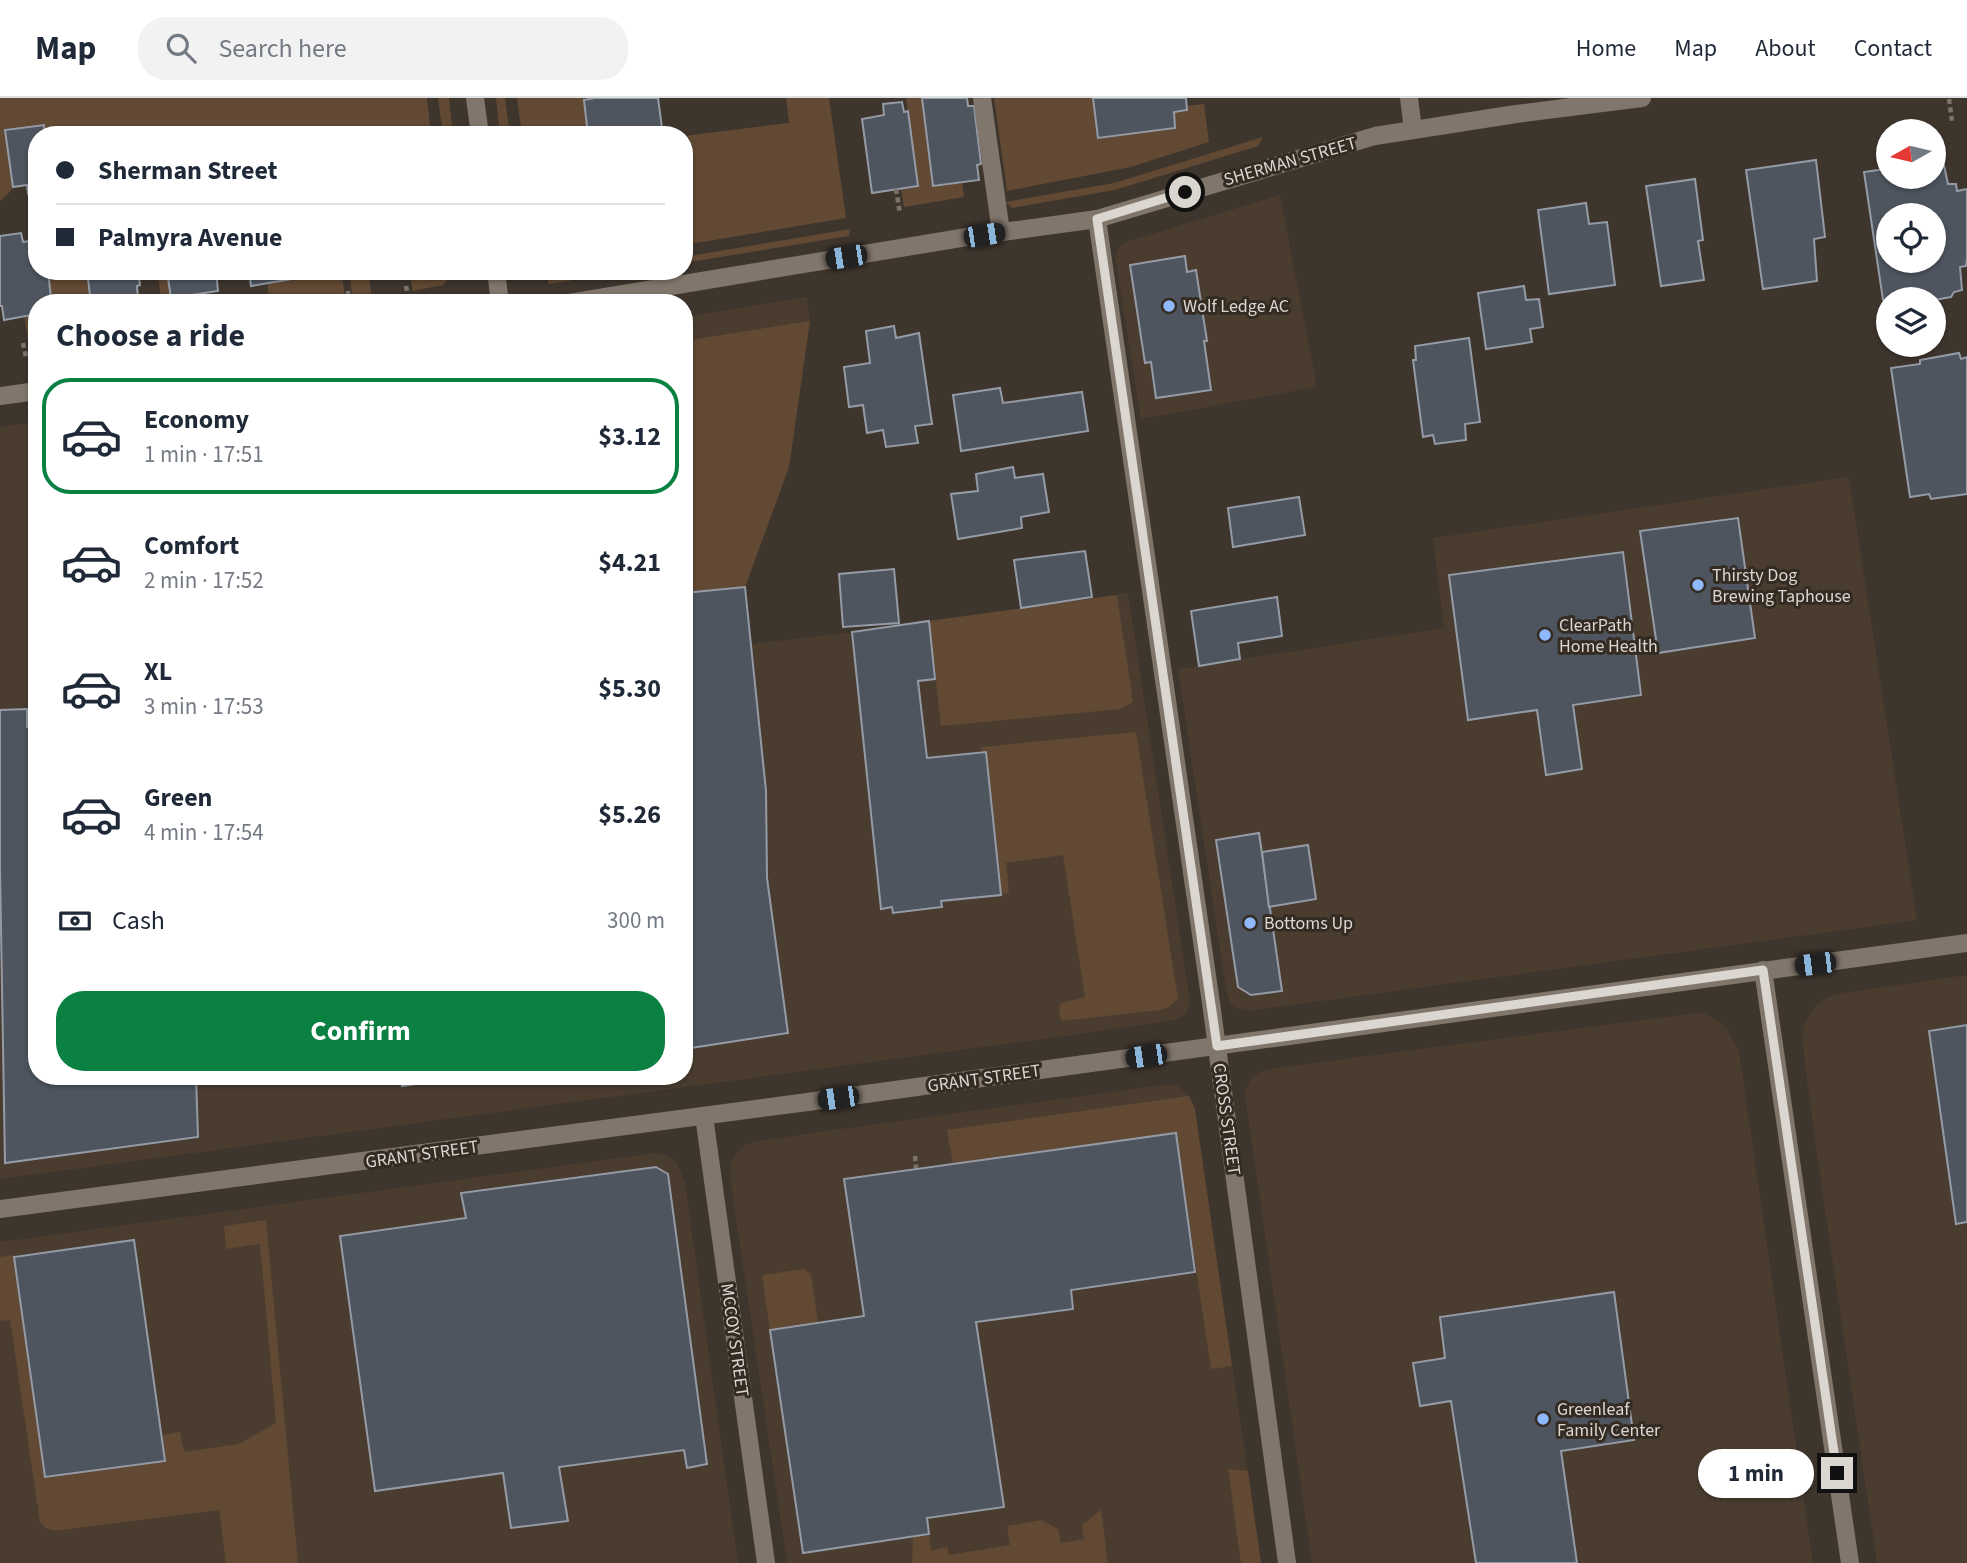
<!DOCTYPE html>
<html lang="en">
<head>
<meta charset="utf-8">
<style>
  body { margin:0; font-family:"Source Sans 3",sans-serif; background:#f2f2f3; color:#1f2937; height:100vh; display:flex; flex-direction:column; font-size:26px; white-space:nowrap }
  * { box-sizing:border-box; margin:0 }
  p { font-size:23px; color:#747a83 }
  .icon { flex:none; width:38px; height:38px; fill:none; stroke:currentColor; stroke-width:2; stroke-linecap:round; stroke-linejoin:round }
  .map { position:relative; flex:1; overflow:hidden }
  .side { position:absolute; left:28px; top:196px; width:665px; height:791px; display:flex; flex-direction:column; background:#fff; border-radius:28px; box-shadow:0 2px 5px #0004 }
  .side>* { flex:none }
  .hud { position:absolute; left:28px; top:28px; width:665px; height:154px; border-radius:28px; box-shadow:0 2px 5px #0004; display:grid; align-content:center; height:154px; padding:0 28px; background:#fff }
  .needle { width:46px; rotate:262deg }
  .fabs { position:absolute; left:1876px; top:21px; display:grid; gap:14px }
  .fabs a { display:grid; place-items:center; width:70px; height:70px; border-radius:50%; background:#fff; box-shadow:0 2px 5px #0004; font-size:35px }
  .end { position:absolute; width:32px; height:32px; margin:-16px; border:9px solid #dcd6d1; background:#111; box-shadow:0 0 0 4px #111 }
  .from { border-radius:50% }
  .bubble { position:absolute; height:49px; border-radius:24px; background:#fff; box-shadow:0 2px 5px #0004; font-size:23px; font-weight:700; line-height:49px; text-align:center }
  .car { position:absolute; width:21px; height:42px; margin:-21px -10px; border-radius:9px; box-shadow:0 0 5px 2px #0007; background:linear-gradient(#222 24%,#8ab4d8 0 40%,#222 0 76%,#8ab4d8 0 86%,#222 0) }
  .hud b { display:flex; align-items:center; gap:24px; height:66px; font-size:26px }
  .hud b+b { border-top:2px solid #e0e1e3 }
  .hud i { width:18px; height:18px; background:#1f2937 }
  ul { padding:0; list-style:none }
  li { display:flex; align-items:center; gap:21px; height:116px; margin:0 14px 10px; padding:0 14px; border:4px solid transparent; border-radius:28px }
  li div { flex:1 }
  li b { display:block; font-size:26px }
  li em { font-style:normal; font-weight:700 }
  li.active { border-color:#0b8043 }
  li>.icon { width:63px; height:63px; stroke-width:1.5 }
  h2 { padding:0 28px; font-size:32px; line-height:84px }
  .pay { display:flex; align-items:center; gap:18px; height:77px; padding:0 28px; font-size:26px }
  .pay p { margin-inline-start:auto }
  .primary-button { display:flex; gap:14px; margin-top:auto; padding:14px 28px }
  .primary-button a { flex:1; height:80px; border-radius:28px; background:#0b8043; color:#fff; font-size:28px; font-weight:700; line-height:80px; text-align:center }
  header { display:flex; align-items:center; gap:42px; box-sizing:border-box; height:98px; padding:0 35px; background:#fff; border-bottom:2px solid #e0e1e3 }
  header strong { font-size:33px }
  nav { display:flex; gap:38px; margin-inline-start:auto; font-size:24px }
  .search { width:490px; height:63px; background:#f2f2f3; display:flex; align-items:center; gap:18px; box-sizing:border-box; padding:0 24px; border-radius:28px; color:#747a83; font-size:26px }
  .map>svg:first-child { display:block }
</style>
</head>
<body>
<header>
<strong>Map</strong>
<div class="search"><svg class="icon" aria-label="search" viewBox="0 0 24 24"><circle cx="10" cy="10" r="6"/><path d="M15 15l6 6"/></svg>Search here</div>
<nav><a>Home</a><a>Map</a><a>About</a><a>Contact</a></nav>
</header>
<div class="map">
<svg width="1967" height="1465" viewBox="0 0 1967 1465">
  <rect width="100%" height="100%" fill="#3e352d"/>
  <g fill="#4a3d30">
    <polygon points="1280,97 1317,289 1141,321 1115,159 1119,149 1126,144"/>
    <polygon points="807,199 810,223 789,369 745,489 752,546 852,534 1128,495 1190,903 1187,916 1176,922 1065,938 0,1081 0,329 37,324 37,978 684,978 684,219"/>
    <polygon points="1849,379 1917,822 1248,913 1234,909 1230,905 1226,892 1178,571 1444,530 1433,440"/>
    <polygon points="1967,877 1967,1465 1877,1465 1818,1064 1805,968 1802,935 1805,925 1813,911 1823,902 1835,896"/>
    <polygon points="1697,915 1705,916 1718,923 1727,931 1739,953 1813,1465 1312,1465 1245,997 1245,993 1251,980 1261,974 1275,970"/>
    <polygon points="1163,987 1176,987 1180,989 1189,998 1195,1011 1261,1465 787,1465 730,1080 731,1064 739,1052 745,1047 754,1044 811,1035"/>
    <polygon points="656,1055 667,1057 677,1065 685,1085 738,1465 0,1465 0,1144"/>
  </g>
  <g fill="#614933">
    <polygon points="0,0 427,0 431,37 45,37 43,27 5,32 13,89 8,96 0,103"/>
    <polygon points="438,0 449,0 453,37 443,37"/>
    <polygon points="496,0 505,0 510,37 500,37"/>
    <polygon points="517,0 595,0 584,2 588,37 522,37"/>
    <polygon points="786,0 829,0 846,120 684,147 684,38 789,25"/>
    <polygon points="906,0 922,0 933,88 962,84 964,99 904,109 901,91 918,87"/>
    <polygon points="994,0 1093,0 1098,40 1175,30 1174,14 1186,8 1204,6 1209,44 1131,69 1007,93"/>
    <polygon points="1263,39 1258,48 1115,92 1012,110 1005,104 1114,85"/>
    <polygon points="850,131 849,138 684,165 684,159"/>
    <polygon points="48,173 87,173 91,205 48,205 47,201 51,200"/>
    <polygon points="157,173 167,173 171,200 200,196 201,205 162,205"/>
    <polygon points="297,173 316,173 317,177 341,173 346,204 270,205 267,185 298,180"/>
    <polygon points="349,173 368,173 372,200 353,203"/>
    <polygon points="409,173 448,173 448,181 443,187 413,193"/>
    <polygon points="595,173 635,173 548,186 548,181"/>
    <polygon points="37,216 37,253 30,254 24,218"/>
    <polygon points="810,223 789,369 745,489 684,495 684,243"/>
    <polygon points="1117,497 1133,604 1121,611 941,628 929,523"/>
    <polygon points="1136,634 1178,901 1169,909 1160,912 1061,923 1059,911 1061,905 1085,899 1063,757 1006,765 1009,795 1001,797 986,655 982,654 981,649"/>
    <polygon points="1189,998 1195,1011 1232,1268 1211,1271 1176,1035 953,1066 947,1032"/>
    <polygon points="266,1122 298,1465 226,1465 219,1412 54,1433 46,1430 40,1424 10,1222 0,1223 0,1159 14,1157 45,1379 165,1363 162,1337 180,1334 184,1354 239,1346 276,1325 260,1146 226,1151 224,1128"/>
    <polygon points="804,1171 811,1176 818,1225 770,1232 762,1177"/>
    <polygon points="1228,1371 1248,1373 1261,1465 1241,1465"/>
    <polygon points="1101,1412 1108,1465 912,1465 913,1439 929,1436 931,1453 947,1449 949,1457 1010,1447 1007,1428 1041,1422 1058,1431 1061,1445 1084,1441 1082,1427"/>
  </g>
  <g fill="#4e555f" stroke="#949ba6" stroke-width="2" fill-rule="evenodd">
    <polygon points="595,0 658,0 663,37 588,37 584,2"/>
    <polygon points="922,0 967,0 968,8 974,8 981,66 977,67 979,82 933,88"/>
    <polygon points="1093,0 1186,0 1187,12 1174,14 1175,30 1098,40"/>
    <polygon points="902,4 904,14 908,13 918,88 872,95 862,21 884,17 883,6"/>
    <polygon points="44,27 45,37 37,37 37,95 28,96 27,87 13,89 5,32"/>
    <polygon points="1816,62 1825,139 1814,141 1817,183 1763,191 1746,72"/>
    <path d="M1934,63L1935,65L1943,63L1948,86H1956L1957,93L1967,91V160L1966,168L1960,169L1962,192L1954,194L1951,199L1934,202L1911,201L1910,199L1883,202L1864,74L1885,71L1886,66H1888V79H1934ZM1888,117H1934V163H1888Z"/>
    <polygon points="1695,81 1703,142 1698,143 1704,182 1661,188 1646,88"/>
    <polygon points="1586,105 1589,126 1607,124 1615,187 1549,196 1538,112"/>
    <polygon points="21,135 23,144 37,142 37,173 48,173 51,200 47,201 48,205 37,205 37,216 4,222 2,208 0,208 0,138"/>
    <polygon points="1185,158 1187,174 1196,172 1207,243 1204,243 1211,292 1156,300 1151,264 1145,265 1130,167"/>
    <polygon points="87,173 138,173 140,187 137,188 138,201 115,205 91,205"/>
    <polygon points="167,173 216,173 218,193 171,200"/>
    <polygon points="249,173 297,173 298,180 251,188"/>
    <polygon points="1524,188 1526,202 1539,201 1543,229 1530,231 1532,244 1486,251 1478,195"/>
    <polygon points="894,228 896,240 919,235 932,326 915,328 918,345 886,349 883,332 867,335 863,307 849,309 844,269 870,265 866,233"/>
    <polygon points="1469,240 1480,324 1465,326 1466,342 1435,346 1433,337 1423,339 1413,262 1416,262 1415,248"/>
    <polygon points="1959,255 1961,261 1967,259 1967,396 1931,401 1929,396 1910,399 1891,270 1920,266 1920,262"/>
    <polygon points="1000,290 1003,305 1082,294 1088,333 961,353 953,297"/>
    <polygon points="1013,369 1015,380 1043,376 1049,414 1021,419 1022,430 958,441 951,396 978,393 976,376"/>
    <polygon points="1299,399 1305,437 1233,449 1228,410"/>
    <polygon points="1738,420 1755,540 1658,555 1640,433"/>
    <polygon points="1085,453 1092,499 1021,510 1014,462"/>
    <polygon points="1623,454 1641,597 1573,607 1582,671 1546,677 1537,612 1468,622 1449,477"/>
    <polygon points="894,471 899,525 843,529 839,476"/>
    <polygon points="745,489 766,693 767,780 788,935 684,951 684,495"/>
    <polygon points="1277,499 1282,538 1238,545 1240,561 1199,568 1191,513"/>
    <polygon points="929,523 935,581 918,583 927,660 986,654 1001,797 941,803 942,809 893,815 892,809 881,811 852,534"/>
    <polygon points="27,611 27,629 37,628 37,978 196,978 198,1039 5,1065 0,771 0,612"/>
    <polygon points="1259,735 1282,893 1251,897 1238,889 1216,742"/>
    <polygon points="1308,747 1316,801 1269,809 1262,754"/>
    <polygon points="1967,927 1967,1124 1956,1126 1929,933"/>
    <polygon points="401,978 468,978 402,988"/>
    <polygon points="1176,1035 1195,1174 1071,1192 1073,1211 976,1224 1004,1409 927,1420 929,1436 803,1455 770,1232 864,1218 844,1081"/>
    <polygon points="656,1069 668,1076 707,1366 687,1370 684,1352 559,1369 568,1423 511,1430 503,1375 375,1393 340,1138 466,1120 461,1095"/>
    <polygon points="134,1142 165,1363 45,1379 14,1159"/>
    <polygon points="1614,1194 1634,1342 1561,1353 1577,1465 1476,1465 1451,1303 1420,1308 1413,1265 1445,1260 1440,1219"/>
  </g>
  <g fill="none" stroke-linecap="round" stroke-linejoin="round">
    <g stroke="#7b736c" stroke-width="4.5" stroke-dasharray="5 3.5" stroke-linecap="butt">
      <polyline points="1949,1 1952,23"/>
      <polyline points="896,91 900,116"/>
      <polyline points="406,188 408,200"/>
      <polyline points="348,193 349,205"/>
      <polyline points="23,245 26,259"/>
      <polyline points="915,1058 916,1070"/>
    </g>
    <polyline stroke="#80766c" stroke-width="18" points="982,0 1001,134"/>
    <g stroke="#80766c" stroke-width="18">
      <polyline points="475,0 480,37"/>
      <polyline points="1409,0 1413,32"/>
      <polyline points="1097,121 1211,905 1287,1465"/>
      <polyline points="496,173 500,205"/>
      <polyline points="569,205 967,139 1097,121 1375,38 1516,16 1642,0"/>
      <polyline points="0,298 37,293"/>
      <polyline points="1763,872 1850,1465"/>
      <polyline points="704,1018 766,1465"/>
    </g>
    <polyline stroke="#80766c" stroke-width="18" points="0,1111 800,1005 1967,845"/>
  </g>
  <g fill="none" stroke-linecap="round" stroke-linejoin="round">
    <polyline stroke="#dcd6d1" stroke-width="9" points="1185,94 1097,121 1217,948 1763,872 1837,1375"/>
  </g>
  <g fill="#90b8fd" stroke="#342b23" stroke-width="2.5">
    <circle cx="1169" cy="208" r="7"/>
    <circle cx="1698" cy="487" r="7"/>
    <circle cx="1545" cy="537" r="7"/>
    <circle cx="1250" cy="825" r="7"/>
    <circle cx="1543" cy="1321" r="7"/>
  </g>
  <g text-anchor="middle" stroke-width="6" stroke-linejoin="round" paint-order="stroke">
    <g font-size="18" fill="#dcd6d1" stroke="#342b23">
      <text transform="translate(1290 63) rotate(-16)" y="6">SHERMAN STREET</text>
      <text transform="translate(984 980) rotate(-8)" y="6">GRANT STREET</text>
      <text transform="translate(1227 1021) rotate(82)" y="6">CROSS STREET</text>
      <text transform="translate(422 1056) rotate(-8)" y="6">GRANT STREET</text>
      <text transform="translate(735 1242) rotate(82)" y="6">MCCOY STREET</text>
    </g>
    <g font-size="18" fill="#dcd6d1" stroke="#342b23" text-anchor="start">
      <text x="1183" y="214">Wolf Ledge AC</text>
      <text x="1712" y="483">Thirsty Dog<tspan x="1712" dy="21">Brewing Taphouse</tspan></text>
      <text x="1559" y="533">ClearPath<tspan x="1559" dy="21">Home Health</tspan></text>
      <text x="1264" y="831">Bottoms Up</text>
      <text x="1557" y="1317">Greenleaf<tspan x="1557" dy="21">Family Center</tspan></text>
    </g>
  </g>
</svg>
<div class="fabs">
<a><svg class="needle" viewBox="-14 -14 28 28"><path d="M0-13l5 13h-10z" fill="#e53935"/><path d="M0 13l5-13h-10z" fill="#747a83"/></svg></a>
<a><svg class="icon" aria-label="locate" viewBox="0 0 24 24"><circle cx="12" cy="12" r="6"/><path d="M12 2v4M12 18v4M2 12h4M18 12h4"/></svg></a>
<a><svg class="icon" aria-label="layers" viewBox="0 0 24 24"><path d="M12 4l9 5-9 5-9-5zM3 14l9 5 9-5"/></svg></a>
</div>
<i class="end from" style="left:1185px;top:94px"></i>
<i class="end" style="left:1837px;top:1375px"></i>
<div class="bubble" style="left:1698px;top:1351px;width:116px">1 min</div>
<i class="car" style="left:984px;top:137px;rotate:81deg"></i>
<i class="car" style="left:846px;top:159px;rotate:261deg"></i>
<i class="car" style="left:1815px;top:866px;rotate:263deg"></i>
<i class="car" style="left:1146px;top:958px;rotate:262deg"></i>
<i class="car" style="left:838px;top:1000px;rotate:262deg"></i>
<div class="hud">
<b><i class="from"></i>Sherman Street</b>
<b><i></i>Palmyra Avenue</b>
</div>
<section class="side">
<h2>Choose a ride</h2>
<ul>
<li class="active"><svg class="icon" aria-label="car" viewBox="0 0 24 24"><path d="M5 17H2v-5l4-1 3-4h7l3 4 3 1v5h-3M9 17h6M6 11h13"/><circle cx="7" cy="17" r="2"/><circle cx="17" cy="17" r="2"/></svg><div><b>Economy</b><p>1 min · 17:51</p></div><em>$3.12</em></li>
<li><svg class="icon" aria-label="car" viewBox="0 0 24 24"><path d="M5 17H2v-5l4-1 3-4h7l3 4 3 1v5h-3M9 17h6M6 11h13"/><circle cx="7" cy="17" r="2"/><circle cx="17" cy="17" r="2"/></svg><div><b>Comfort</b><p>2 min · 17:52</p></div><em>$4.21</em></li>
<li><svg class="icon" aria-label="car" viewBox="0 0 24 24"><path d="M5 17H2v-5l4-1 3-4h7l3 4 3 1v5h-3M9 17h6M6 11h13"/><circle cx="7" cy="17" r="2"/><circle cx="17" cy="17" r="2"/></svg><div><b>XL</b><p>3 min · 17:53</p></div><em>$5.30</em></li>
<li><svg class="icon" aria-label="car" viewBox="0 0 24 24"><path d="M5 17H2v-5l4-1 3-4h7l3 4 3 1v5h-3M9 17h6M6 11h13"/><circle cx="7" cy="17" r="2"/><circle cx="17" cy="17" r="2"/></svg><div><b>Green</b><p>4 min · 17:54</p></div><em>$5.26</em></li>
</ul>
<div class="pay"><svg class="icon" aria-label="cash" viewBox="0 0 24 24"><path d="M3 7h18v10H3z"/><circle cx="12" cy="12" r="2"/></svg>Cash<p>300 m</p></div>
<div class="primary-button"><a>Confirm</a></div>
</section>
</div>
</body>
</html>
